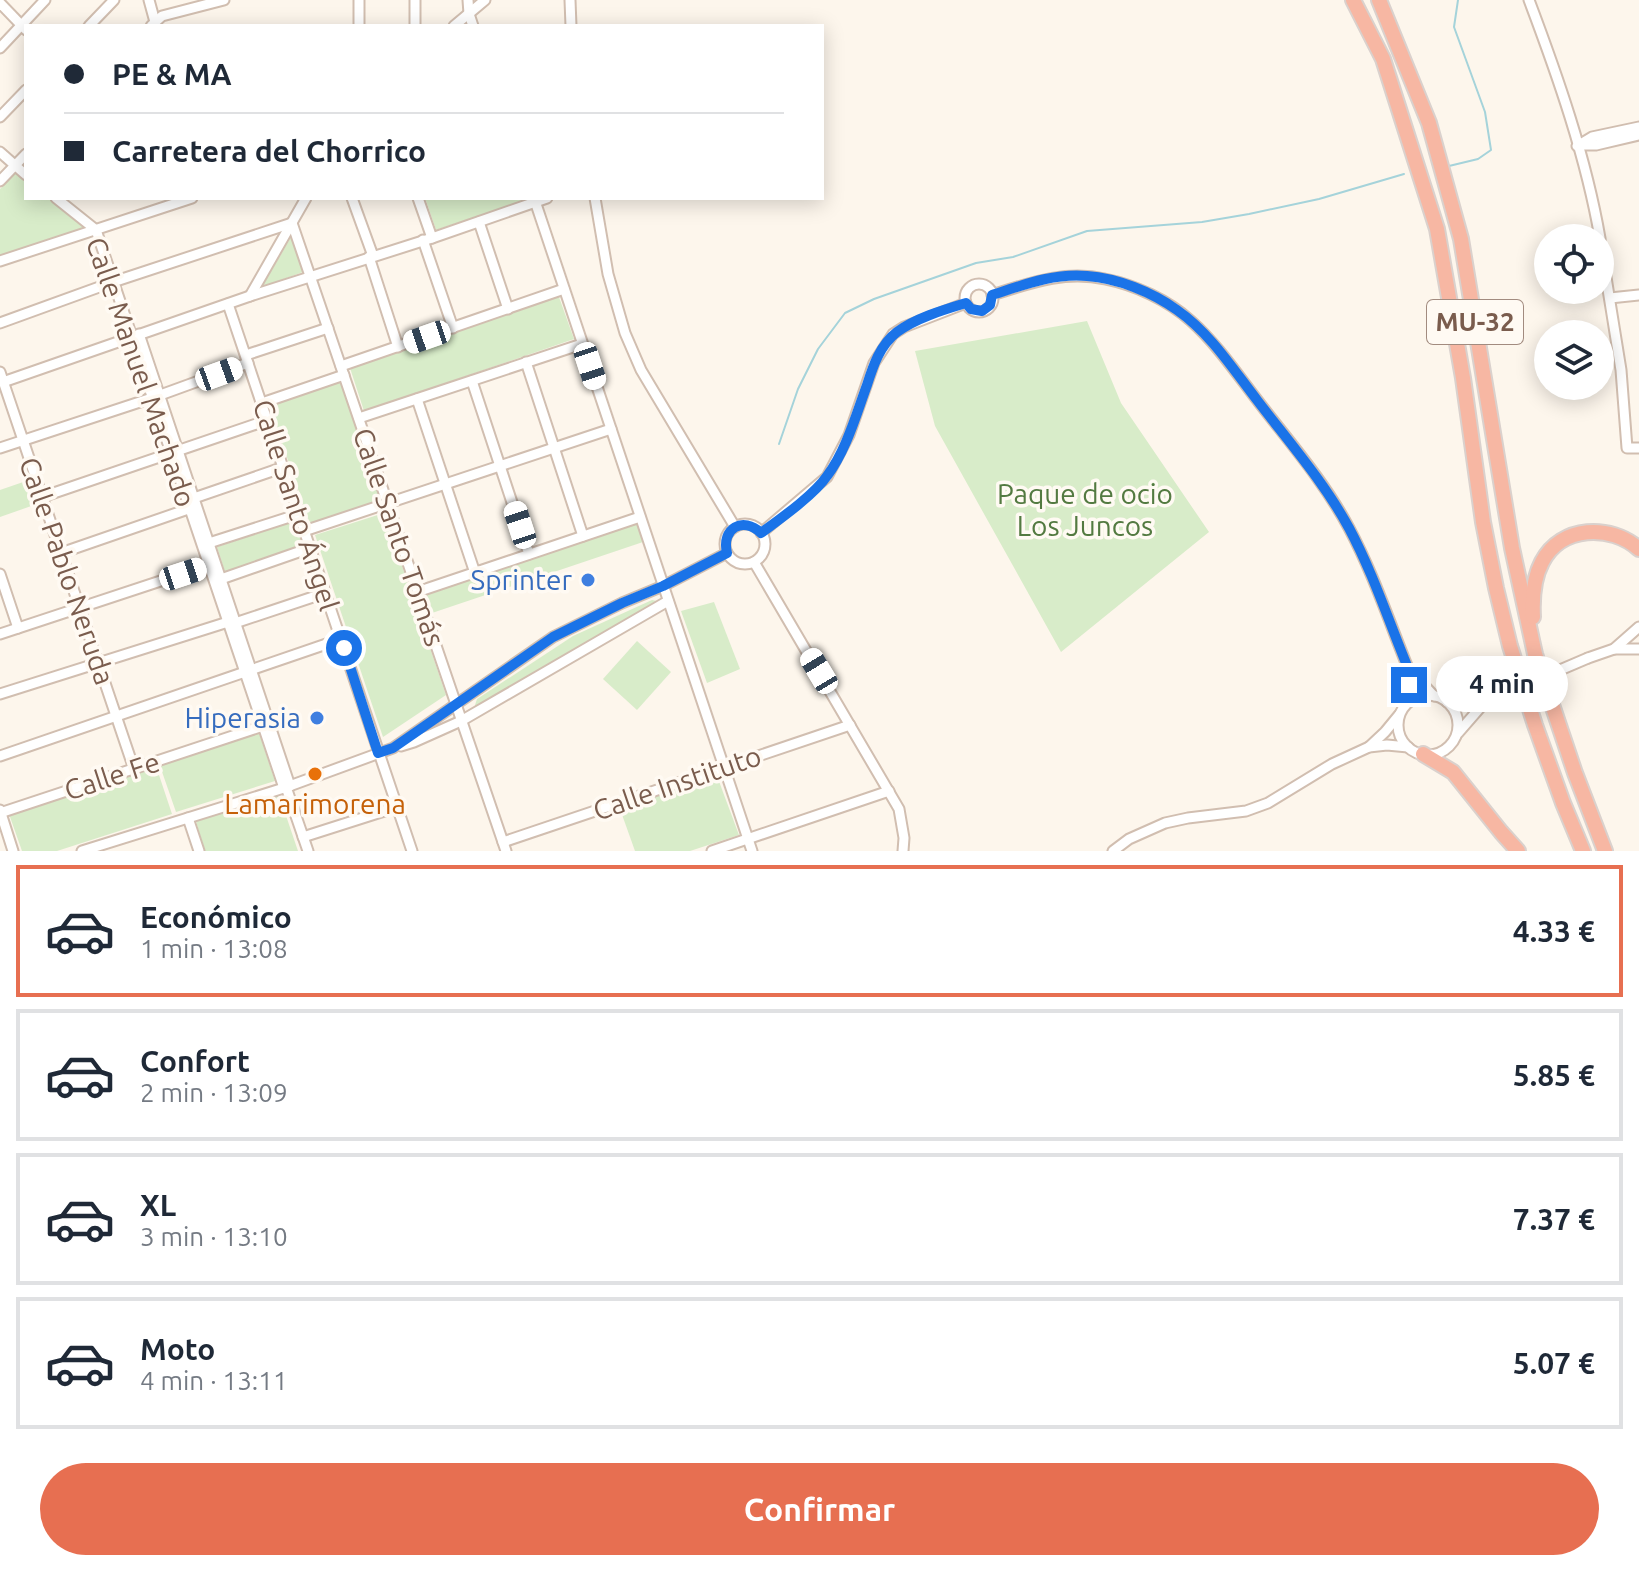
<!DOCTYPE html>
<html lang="es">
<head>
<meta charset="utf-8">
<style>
  body { margin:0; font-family:Ubuntu,sans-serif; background:#f6f6f7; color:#1f2937; height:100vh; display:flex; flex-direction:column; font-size:30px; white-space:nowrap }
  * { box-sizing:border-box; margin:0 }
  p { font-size:26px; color:#747a83 }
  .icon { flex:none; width:44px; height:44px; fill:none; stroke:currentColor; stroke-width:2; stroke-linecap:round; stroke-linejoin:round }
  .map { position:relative; height:851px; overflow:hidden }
  .drawer { display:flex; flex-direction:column; background:#fff; flex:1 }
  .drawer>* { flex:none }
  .guide { position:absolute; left:24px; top:24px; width:800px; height:176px; border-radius:0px; box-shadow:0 4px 20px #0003; display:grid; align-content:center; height:176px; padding:0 40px; background:#fff }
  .fabs { position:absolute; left:1534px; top:224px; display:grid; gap:16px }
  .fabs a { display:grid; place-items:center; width:80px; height:80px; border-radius:50%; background:#fff; box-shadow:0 4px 20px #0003; font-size:40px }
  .end { position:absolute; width:36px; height:36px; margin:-18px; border:10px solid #1a73e8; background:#fff; box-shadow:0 0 0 4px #fff }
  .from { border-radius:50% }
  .bubble { position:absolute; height:56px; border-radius:28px; background:#fff; box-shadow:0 4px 20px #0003; font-size:26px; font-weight:700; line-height:56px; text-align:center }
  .car { position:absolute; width:24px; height:48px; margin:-24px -12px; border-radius:10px; box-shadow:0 0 6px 2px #0007; background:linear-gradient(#fff 24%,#345 0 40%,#fff 0 76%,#345 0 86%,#fff 0) }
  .guide b { display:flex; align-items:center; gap:28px; height:76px; font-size:30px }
  .guide b+b { border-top:2px solid #e0e1e3 }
  .guide i { width:20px; height:20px; background:#1f2937 }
  ul { padding:14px 0 0; list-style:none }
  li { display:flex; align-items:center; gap:24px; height:132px; margin:0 16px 12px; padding:0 24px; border:4px solid #e0e1e3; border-radius:0px }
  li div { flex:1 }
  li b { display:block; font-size:30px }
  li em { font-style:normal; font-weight:700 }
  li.active { border-color:#e76f51 }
  li>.icon { width:72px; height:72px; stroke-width:1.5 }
  .primary-button { display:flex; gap:16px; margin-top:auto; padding:16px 40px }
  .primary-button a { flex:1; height:92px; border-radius:48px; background:#e76f51; color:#fff; font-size:32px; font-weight:700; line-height:92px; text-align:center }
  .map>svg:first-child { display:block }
</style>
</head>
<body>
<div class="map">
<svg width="1639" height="851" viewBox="0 0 1639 851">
  <rect width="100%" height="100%" fill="#fdf6ec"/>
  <g fill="#d8ecc9">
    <polygon points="19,170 26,176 26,198 51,198 85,228 0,256 0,189"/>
    <polygon points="425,198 531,198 436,230"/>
    <polygon points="291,237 303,272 262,287"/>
    <polygon points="559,297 574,339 364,411 350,368"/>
    <polygon points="1087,321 1121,403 1209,532 1061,652 935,426 915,351"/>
    <polygon points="340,381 381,500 310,524 269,405"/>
    <polygon points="29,480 37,504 0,517 0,490"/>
    <polygon points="384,513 446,695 383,737 315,535"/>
    <polygon points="295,521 303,547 225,572 217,547"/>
    <polygon points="636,521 643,542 432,613 425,593"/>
    <polygon points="652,600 657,601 657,604 473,711 477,699 573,636"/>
    <polygon points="714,602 740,669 707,683 681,611"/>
    <polygon points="637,641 671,672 637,710 603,679"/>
    <polygon points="259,733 275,781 176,812 160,766"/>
    <polygon points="156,766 172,814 57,851 22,851 9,814"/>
    <polygon points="717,776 739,835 690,851 635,851 620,809"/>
    <polygon points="279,795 298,851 204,851 196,821"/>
  </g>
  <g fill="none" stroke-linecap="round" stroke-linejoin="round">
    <g stroke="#a5d3da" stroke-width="2">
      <polyline points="1449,166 1478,159 1491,150 1485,112 1454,27 1458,0"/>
      <polyline points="779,444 798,389 818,349 845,313 874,299 976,263 1013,257 1087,231 1202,222 1249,214 1319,199 1404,174"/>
    </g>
    <defs>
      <g id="minor">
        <polyline points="149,0 155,22"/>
        <polyline points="359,0 359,26"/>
        <polyline points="415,0 415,26"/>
        <polyline points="468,0 469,14 473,26"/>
        <polyline points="570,0 571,26"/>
        <path d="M1529,0C1558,77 1586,157 1600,238"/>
        <polyline points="0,3 26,30"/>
        <polyline points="89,26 114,0"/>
        <polyline points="151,26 162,16 224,0"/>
        <polyline points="454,26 485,0"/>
        <polyline points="0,48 45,0"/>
        <polyline points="0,117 26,90"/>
        <polyline points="1581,145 1596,145 1639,135"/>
        <polyline points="1577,146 1592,137 1639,127"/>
        <polyline points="0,152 26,175"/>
        <polyline points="0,181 26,154"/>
        <polyline points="56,198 96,230 284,788"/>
        <polyline points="352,198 373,256"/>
        <polyline points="418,198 432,238"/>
        <polyline points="534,198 752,851"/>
        <polyline points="595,198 608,274 625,333 641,370 735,527"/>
        <polyline points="479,222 508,309"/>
        <polyline points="423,240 453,328"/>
        <polyline points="1600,240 1621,370 1627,448 1639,448"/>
        <polyline points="369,257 398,347"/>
        <polyline points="0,261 192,198"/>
        <circle cx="979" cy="298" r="14"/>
        <path d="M992,295C1030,283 1065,270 1105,279C1135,285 1168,300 1191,321C1218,345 1239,377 1261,405C1292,445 1325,483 1349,528C1373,573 1389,621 1408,668L1409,685L1407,703"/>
        <polyline points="250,296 306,198"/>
        <polyline points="1610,298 1639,295"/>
        <polyline points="228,304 412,851"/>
        <polyline points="0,323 113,282 292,223 506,851"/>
        <polyline points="139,334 290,786"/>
        <polyline points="246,355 328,328"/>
        <polyline points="526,362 583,536"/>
        <polyline points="341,366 564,289"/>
        <polyline points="0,372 134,769"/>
        <polyline points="472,381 529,554"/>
        <polyline points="3,382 250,296 432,238 547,198"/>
        <polyline points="417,399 475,573"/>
        <polyline points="262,403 344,375"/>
        <polyline points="359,418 582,344"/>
        <polyline points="0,448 152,398 248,363"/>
        <polyline points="42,497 268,420"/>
        <polyline points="194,498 284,467"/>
        <circle cx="745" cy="544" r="20"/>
        <polyline points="304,531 611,429"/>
        <polyline points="761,533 827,477 849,435 874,363 893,334 904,327 966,303"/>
        <polyline points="209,543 299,514"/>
        <polyline points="61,553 194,507"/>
        <polyline points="754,562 899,809 904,838 903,851"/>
        <polyline points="0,574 18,628"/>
        <polyline points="221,579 310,548"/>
        <polyline points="417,592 640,517"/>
        <polyline points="0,634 212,564"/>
        <polyline points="1614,649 1639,649"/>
        <polyline points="1588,658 1614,649 1639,627"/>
        <polyline points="1408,668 1434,696"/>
        <polyline points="0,694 228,622 235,623 325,593"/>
        <circle cx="1428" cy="725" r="30"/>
        <path d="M1447,702C1462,703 1478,705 1492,699"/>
        <polyline points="1458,733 1485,702"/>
        <polyline points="401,746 414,742 461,721 668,601"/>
        <polyline points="1369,747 1385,732 1399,715"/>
        <polyline points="0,756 341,639"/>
        <polyline points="286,787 308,851"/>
        <polyline points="0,810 13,851"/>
        <polyline points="0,813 266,725"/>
        <polyline points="188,818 199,851"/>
        <polyline points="303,837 397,807"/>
        <polyline points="503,842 850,725"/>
        <polyline points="82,851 284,788 393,748 553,637 622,603 663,586 727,553"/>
        <polyline points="712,851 889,791"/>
        <polyline points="1113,851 1129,839 1165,823 1188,818 1246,811 1268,803 1332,764 1369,747 1387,745 1408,747"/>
      </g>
      <g id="highway">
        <polyline points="1353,0 1383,59 1437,229 1463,378 1483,522 1496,588 1510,646 1535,725 1563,803 1583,851"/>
        <polyline points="1379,0 1429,123 1461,239 1512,548 1535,654 1575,773 1605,851"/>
        <path d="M1533,617C1532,598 1533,579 1542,562C1561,525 1611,524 1639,549"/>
        <polyline points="1423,754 1453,772 1501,832 1518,851"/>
      </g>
    </defs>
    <use href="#minor" stroke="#d1beb0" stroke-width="13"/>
    <use href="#highway" stroke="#dad1cd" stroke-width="18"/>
    <use href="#minor" stroke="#fff" stroke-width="9"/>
    <use href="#highway" stroke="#f7b7a3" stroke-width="14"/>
    <defs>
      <polyline id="minor-bridge" points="1492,699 1588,658"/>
    </defs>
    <use href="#minor-bridge" stroke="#d1beb0" stroke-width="13" stroke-linecap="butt"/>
    <use href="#minor-bridge" stroke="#fff" stroke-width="9"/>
  </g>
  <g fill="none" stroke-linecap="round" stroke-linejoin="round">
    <path stroke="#1a73e8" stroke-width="10" d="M344,648L378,753L393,748L553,637L622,603L663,586L727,553C721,528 743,516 761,533C780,519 814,495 827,476C846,451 856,415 867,385C873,366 880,345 897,332C916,318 943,310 966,303L971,309L982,311L990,305L992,295C1023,285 1053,273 1087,276C1117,278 1152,292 1177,310C1210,333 1233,369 1257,400C1289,442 1324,482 1349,528C1373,573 1389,622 1408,668L1409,685"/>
  </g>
  <g fill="#3f7fe0" stroke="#fffaf3" stroke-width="3">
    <circle cx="588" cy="580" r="8"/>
    <circle cx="317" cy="718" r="8"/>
  </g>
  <circle fill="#e8710a" stroke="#fffaf3" stroke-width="3" cx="315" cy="774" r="8"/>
  <g text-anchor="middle" stroke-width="7" stroke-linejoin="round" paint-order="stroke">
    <rect fill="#fffaf3" stroke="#a28b7f" stroke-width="2" x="1427" y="300" width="96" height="44" rx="6"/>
    <g font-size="26" font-weight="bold" fill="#7a5c4d">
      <text x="1475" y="331">MU-32</text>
    </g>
    <g font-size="28" fill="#7a5c4d" stroke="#fffaf3">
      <text transform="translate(141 372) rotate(71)" y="10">Calle Manuel Machado</text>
      <text transform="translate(296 505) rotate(72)" y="10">Calle Santo Ángel</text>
      <text transform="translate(399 537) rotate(71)" y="10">Calle Santo Tomás</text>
      <text transform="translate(67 571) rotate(71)" y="10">Calle Pablo Neruda</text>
      <text transform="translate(112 776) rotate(-18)" y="10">Calle Fe</text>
      <text transform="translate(677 783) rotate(-19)" y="10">Calle Instituto</text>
    </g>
    <g font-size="28" fill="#537a41" stroke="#fffaf3">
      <text x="1085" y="504">Paque de ocio<tspan x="1085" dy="32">Los Juncos</tspan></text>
    </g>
    <g font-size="28" fill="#366cbe" stroke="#fffaf3" text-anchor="end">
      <text x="572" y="590">Sprinter</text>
      <text x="301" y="728">Hiperasia</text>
    </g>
    <g font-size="28" fill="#c56008" stroke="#fffaf3">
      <text x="315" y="814">Lamarimorena</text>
    </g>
  </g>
</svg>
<div class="fabs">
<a><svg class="icon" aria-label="locate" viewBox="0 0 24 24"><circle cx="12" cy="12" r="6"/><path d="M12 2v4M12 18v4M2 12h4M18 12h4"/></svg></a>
<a><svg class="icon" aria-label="layers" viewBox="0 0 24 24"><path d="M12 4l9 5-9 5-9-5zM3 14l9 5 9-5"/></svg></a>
</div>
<i class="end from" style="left:344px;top:648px"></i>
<i class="end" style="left:1409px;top:685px"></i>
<div class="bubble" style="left:1436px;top:656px;width:132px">4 min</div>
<i class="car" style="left:427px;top:337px;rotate:251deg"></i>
<i class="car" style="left:590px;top:366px;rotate:162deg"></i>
<i class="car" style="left:219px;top:374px;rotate:70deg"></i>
<i class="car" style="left:520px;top:525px;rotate:342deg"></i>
<i class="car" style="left:183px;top:574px;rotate:72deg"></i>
<i class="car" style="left:819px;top:671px;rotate:329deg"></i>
<div class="guide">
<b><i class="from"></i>PE &amp; MA</b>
<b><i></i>Carretera del Chorrico</b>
</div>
</div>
<section class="drawer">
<ul>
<li class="active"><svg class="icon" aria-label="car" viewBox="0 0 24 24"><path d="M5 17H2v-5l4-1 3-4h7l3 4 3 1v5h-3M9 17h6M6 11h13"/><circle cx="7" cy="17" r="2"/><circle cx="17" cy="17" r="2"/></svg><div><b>Económico</b><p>1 min · 13:08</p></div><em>4.33 €</em></li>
<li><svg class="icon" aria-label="car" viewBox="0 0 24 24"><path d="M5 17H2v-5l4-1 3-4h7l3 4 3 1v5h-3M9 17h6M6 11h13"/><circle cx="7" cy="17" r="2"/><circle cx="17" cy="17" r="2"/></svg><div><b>Confort</b><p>2 min · 13:09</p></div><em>5.85 €</em></li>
<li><svg class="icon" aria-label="car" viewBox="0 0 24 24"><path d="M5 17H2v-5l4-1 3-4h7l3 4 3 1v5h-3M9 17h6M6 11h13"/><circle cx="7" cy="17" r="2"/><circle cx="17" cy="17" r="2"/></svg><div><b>XL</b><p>3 min · 13:10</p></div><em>7.37 €</em></li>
<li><svg class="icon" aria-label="car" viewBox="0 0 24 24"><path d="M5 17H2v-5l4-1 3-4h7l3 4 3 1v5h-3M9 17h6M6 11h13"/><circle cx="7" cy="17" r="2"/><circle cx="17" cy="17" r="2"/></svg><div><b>Moto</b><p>4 min · 13:11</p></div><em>5.07 €</em></li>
</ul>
<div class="primary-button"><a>Confirmar</a></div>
</section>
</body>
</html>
